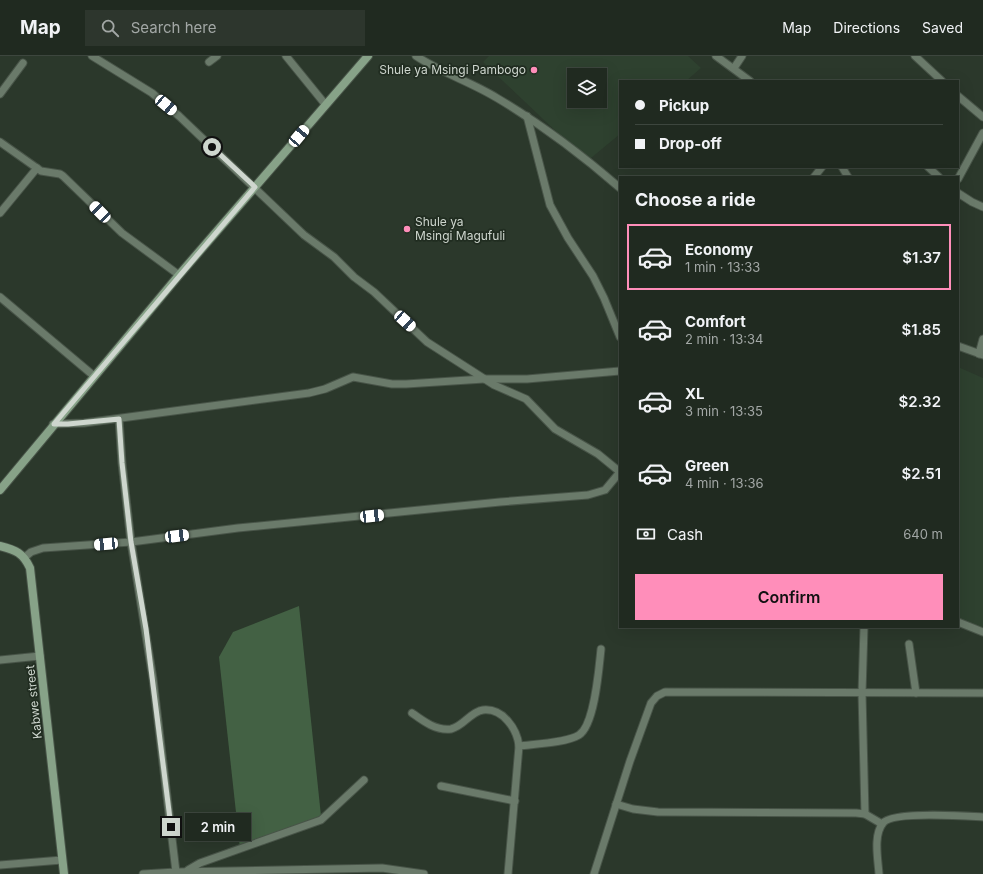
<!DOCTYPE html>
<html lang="en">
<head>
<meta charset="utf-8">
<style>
  body { margin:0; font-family:Inter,sans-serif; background:#2d362d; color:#f1f3f6; height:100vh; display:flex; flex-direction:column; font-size:15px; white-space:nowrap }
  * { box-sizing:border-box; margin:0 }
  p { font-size:13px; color:#a2a7a5 }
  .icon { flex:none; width:22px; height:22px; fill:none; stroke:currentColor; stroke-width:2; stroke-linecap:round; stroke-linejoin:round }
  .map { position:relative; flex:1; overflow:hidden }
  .side { position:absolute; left:619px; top:120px; width:340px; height:452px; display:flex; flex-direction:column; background:#202a20; border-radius:0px; box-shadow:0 4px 16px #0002,0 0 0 1px #3d463e }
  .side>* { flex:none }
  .hud { position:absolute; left:619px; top:24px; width:340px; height:88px; border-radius:0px; box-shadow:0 4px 16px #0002,0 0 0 1px #3d463e; display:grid; align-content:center; height:88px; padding:0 16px; background:#202a20 }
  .fabs { position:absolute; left:567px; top:12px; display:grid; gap:8px }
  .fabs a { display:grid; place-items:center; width:40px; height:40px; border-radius:0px; background:#202a20; box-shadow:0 4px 16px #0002,0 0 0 1px #3d463e; font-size:20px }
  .end { position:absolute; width:18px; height:18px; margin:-9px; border:5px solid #ced6ce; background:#111; box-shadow:0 0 0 2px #111 }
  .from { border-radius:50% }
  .bubble { position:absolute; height:28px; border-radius:0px; background:#202a20; box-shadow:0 4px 16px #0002,0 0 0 1px #3d463e; font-size:13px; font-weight:600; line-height:28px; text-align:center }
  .car { position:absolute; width:12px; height:24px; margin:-12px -6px; border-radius:5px; box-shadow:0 0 3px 1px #0007; background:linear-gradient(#fff 24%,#345 0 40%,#fff 0 76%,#345 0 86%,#fff 0) }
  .hud b { display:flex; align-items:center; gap:14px; height:38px; font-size:15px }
  .hud b+b { border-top:1px solid #3d463e }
  .hud i { width:10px; height:10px; background:#f1f3f6 }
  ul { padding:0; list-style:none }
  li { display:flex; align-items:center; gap:12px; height:66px; margin:0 8px 6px; padding:0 8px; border:2px solid transparent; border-radius:0px }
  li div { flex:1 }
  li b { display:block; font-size:15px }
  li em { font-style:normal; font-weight:600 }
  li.current { border-color:#ff8eba }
  li>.icon { width:36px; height:36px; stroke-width:1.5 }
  h2 { padding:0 16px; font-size:18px; line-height:48px }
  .pay { display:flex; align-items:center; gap:10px; height:44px; padding:0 16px; font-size:15px }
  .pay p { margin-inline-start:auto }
  .button { display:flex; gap:8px; margin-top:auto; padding:8px 16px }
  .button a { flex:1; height:46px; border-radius:0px; background:#ff8eba; color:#111; font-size:16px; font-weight:600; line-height:46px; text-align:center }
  header { display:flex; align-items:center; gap:24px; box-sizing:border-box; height:56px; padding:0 20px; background:#202a20; border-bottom:1px solid #3d463e }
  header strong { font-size:19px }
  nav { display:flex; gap:22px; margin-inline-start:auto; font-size:14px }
  .search { width:280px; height:36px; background:#2d362d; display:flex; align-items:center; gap:10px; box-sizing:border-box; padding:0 14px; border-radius:0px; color:#a2a7a5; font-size:15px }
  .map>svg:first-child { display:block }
</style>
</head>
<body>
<header>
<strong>Map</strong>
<div class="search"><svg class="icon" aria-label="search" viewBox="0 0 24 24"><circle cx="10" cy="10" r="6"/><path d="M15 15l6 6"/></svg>Search here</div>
<nav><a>Map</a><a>Directions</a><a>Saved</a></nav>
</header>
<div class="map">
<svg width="983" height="818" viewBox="0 0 983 818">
  <rect width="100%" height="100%" fill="#2b382b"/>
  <g fill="#2e412f" fill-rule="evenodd">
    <path d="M489,0H688L701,12L686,25H620V78L591,102L564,83L483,6ZM574,19H600V45H574Z"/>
    <polygon points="958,311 983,322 983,575 958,565"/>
  </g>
  <polygon fill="#436144" points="299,550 321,760 240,793 219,601 233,576"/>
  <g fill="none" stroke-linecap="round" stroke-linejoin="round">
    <defs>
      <g id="street">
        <polyline points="92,0 152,37 179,60 304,179 334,201 354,221 374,236 427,286 494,329 526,343 555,373 598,398 620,416"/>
        <polyline points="286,0 325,48"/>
        <path d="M416,0C442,17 471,26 497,42C541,68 582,99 620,132"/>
        <polyline points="716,0 750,25"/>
        <polyline points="915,0 942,25"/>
        <polyline points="209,6 217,0"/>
        <polyline points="734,12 742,0"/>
        <polyline points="0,38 23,7"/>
        <polyline points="958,40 983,61"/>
        <polyline points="527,60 550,149 568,182 593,220 604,242 620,281"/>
        <polyline points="0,86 41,115 60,118 63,120 122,177 179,219"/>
        <polyline points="842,111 848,121"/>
        <polyline points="928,111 939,121"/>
        <polyline points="814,121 822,111"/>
        <polyline points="958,123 983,77"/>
        <polyline points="958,137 972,146 983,151"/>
        <polyline points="0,157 37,112"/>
        <polyline points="0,241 94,320"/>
        <polyline points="958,290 983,299"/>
        <polyline points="979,298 983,283"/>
        <polyline points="119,363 122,407 131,486 153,623 176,816 382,812 424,818"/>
        <polyline points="53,368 84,367 309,337 325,333 353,321 392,328 406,328 484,323 527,323 620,315"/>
        <polyline points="25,501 31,496 43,492 131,486 238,472 500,446 588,439 605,434 620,416"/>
        <polyline points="958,566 983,576"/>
        <polyline points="864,571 862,637 865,758"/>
        <polyline points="909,588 916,637"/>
        <polyline points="0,604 40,600"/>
        <path d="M412,657C423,665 436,675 451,673C464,670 470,656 483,654C503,652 517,673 519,690L508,818"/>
        <path d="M519,690C535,688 566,687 579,679C595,669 599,611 601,593"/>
        <polyline points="441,730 515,745"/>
        <polyline points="616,748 633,753 658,756 856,757 865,758 882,768"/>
        <polyline points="0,809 62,804"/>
        <polyline points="188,814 200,807 321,764 364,724"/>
        <polyline points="143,818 176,816 178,818"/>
        <polyline points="594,818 630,705 651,647 657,640 665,636 983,637"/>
        <path d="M879,818C878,803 873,779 883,767C892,755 966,760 983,761"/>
      </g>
      <g id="secondary">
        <polyline points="0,434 179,219 368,0"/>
        <path d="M0,490C16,494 23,497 30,512L64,818"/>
      </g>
    </defs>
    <use href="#street" stroke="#485448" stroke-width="9"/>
    <use href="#secondary" stroke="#485448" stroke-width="10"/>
    <use href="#street" stroke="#6a7a6a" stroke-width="7"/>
    <use href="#secondary" stroke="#87a288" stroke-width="8"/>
  </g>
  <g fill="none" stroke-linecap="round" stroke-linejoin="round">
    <polyline stroke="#ced6ce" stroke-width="5" points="171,771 146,573 131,486 122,407 119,363 68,368 54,368 255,131 212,91"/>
  </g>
  <g fill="#ff8eba" stroke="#212d21" stroke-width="1.5">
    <circle cx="534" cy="14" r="4"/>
    <circle cx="407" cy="173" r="4"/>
  </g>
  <g text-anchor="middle" stroke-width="3.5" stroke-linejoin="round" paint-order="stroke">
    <g font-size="12" fill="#ced6ce" stroke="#212d21" text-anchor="end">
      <text x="526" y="18">Shule ya Msingi Pambogo</text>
      <text x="415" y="170" text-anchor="start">Shule ya<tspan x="415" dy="14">Msingi Magufuli</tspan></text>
    </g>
    <g font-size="12" fill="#ced6ce" stroke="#212d21">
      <text transform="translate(34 646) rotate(-96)" y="4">Kabwe street</text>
    </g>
  </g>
</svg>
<div class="fabs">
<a><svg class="icon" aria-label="layers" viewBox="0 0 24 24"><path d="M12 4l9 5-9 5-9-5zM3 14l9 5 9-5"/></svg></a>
</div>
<i class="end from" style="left:212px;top:91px"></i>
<i class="end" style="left:171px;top:771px"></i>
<div class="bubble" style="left:185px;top:757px;width:66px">2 min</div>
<i class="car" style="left:166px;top:49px;rotate:130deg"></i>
<i class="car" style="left:299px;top:80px;rotate:40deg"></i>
<i class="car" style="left:100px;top:156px;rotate:315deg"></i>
<i class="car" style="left:405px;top:265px;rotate:132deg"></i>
<i class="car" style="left:372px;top:460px;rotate:84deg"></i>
<i class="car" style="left:177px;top:480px;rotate:83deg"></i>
<i class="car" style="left:106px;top:488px;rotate:265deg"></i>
<div class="hud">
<b><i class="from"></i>Pickup</b>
<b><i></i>Drop-off</b>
</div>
<section class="side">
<h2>Choose a ride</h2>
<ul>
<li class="current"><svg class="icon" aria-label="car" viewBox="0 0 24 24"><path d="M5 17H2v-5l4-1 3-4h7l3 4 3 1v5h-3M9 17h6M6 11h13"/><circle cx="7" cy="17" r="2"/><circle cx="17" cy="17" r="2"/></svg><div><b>Economy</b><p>1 min · 13:33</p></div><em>$1.37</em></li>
<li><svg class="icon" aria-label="car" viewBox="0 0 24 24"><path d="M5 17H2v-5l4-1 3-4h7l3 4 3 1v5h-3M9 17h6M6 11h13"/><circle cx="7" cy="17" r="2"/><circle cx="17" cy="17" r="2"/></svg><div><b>Comfort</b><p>2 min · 13:34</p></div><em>$1.85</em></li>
<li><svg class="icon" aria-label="car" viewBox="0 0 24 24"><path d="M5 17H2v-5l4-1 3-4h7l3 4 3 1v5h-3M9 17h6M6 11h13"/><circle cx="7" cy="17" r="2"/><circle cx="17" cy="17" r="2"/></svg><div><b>XL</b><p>3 min · 13:35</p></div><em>$2.32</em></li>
<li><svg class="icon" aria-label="car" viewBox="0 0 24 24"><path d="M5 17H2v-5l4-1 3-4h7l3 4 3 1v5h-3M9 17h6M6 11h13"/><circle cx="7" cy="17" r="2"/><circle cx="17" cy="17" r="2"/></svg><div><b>Green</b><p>4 min · 13:36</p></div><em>$2.51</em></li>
</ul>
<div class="pay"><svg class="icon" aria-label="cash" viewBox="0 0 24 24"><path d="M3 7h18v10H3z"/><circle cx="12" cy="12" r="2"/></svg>Cash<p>640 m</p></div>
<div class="button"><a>Confirm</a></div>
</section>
</div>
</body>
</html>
